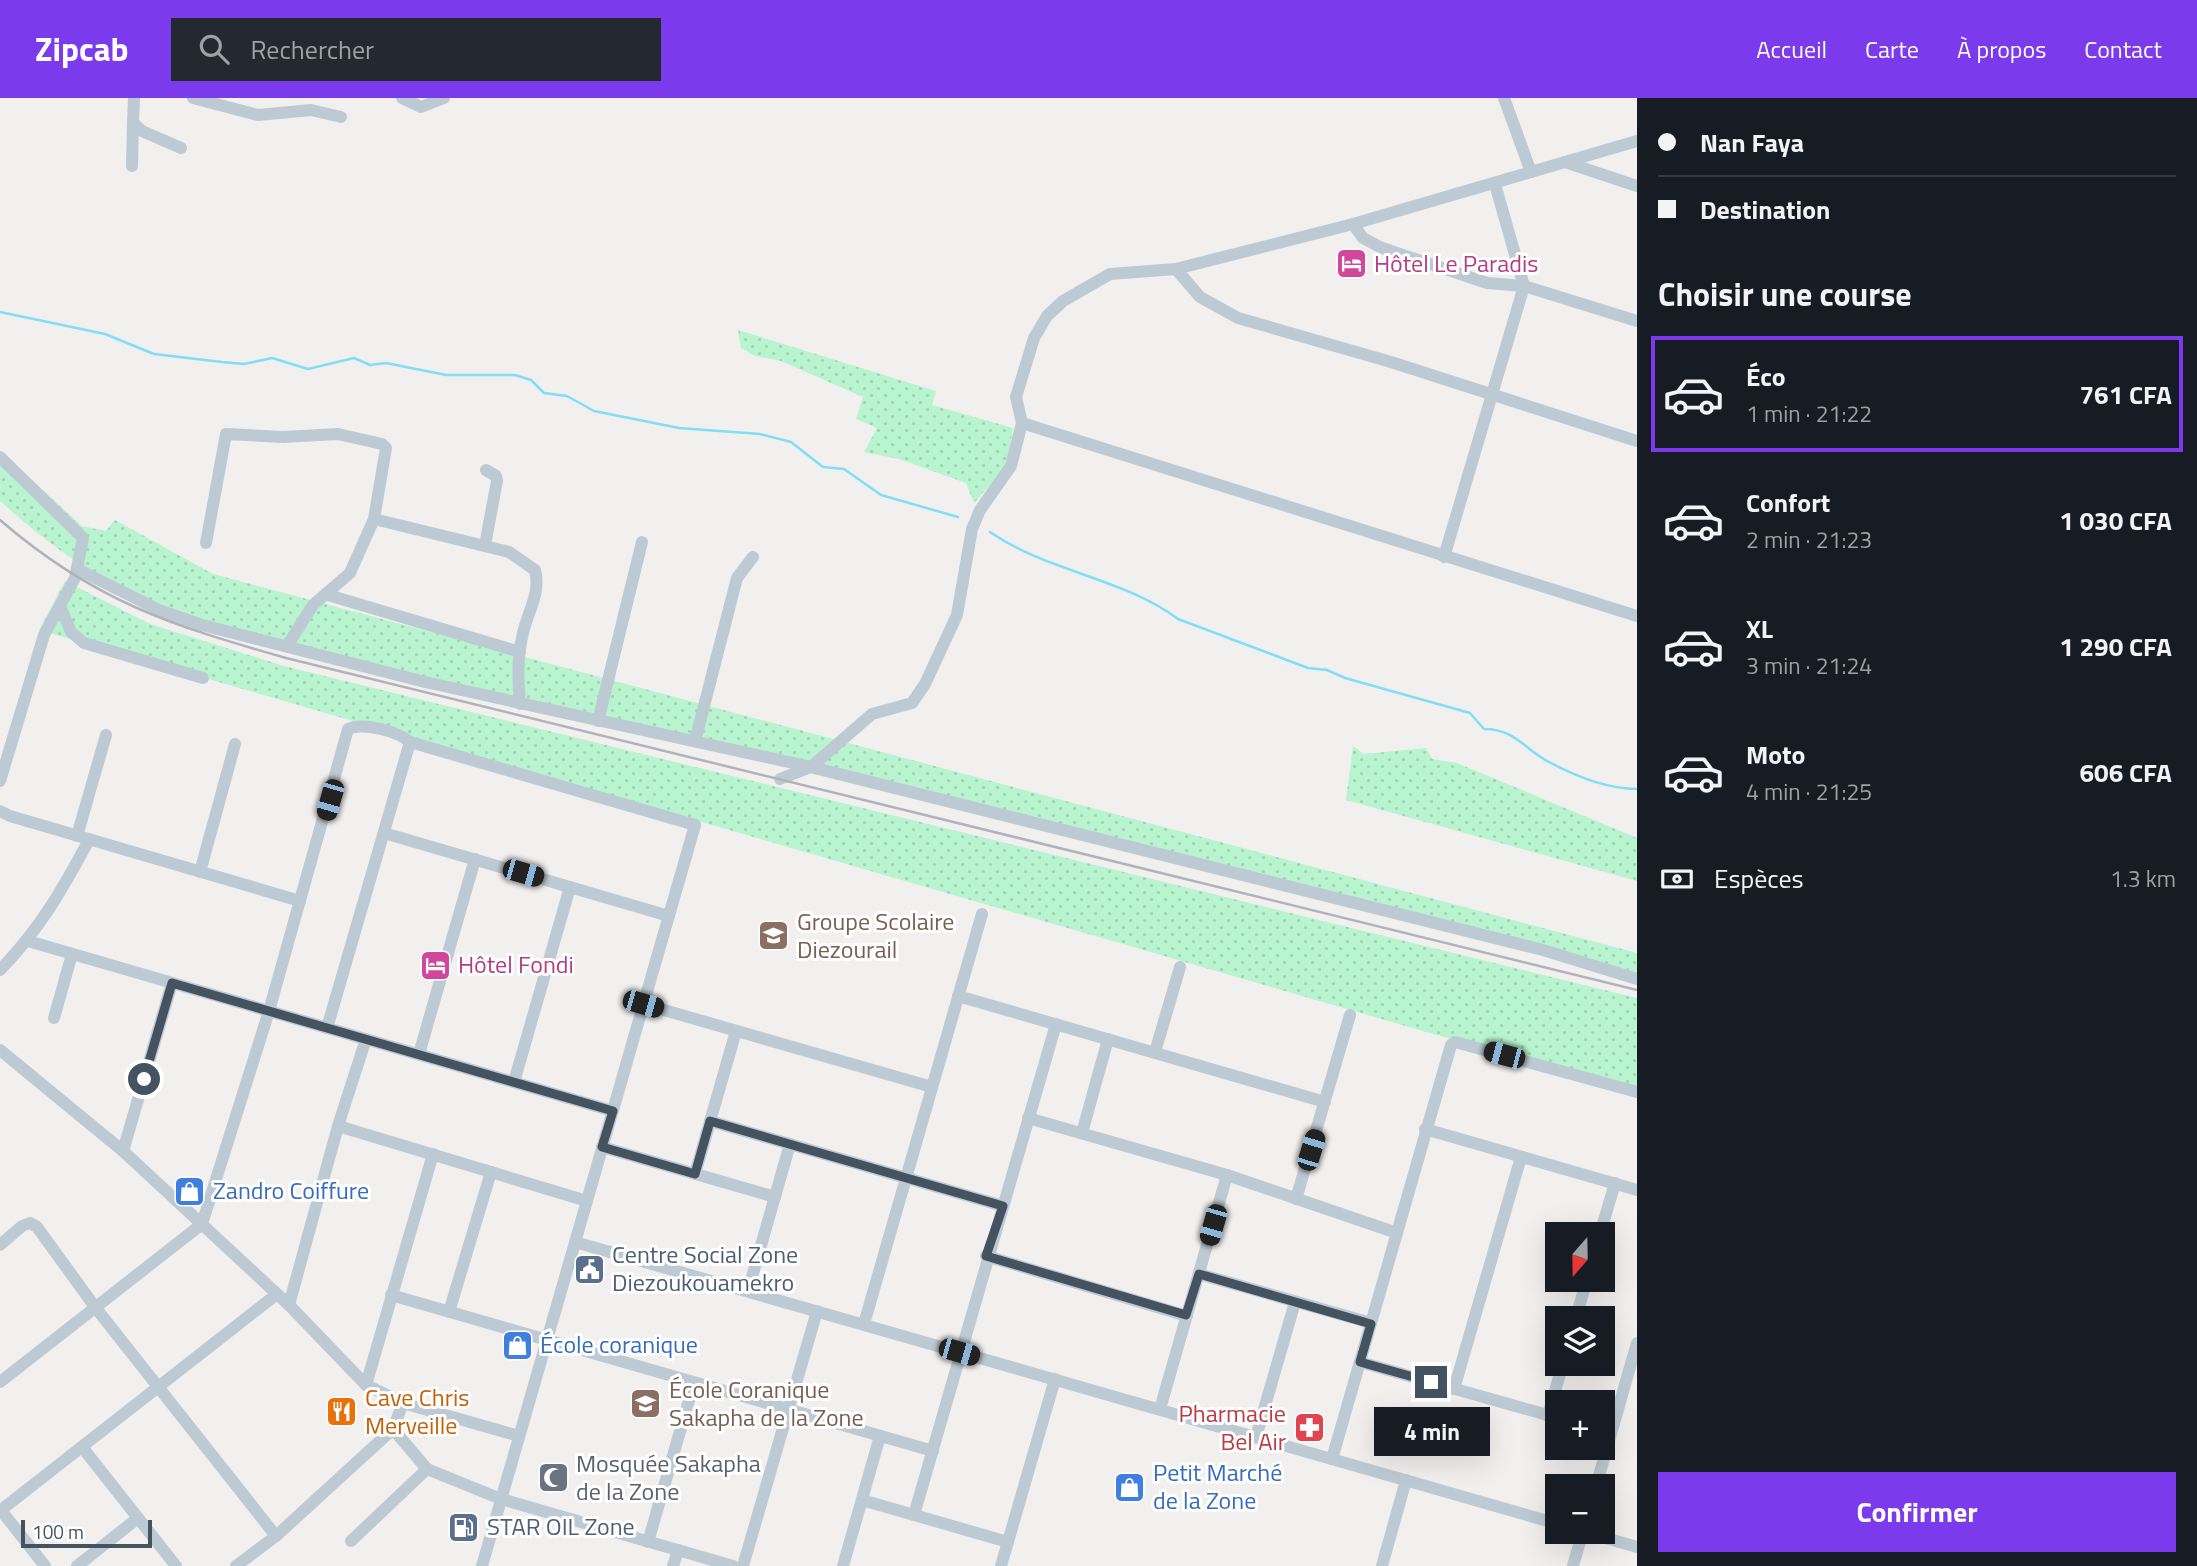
<!DOCTYPE html>
<html lang="fr">
<head>
<meta charset="utf-8">
<style>
  body { margin:0; font-family:"Titillium Web",sans-serif; background:#242831; color:#f1f3f6; height:100vh; display:flex; flex-direction:column; font-size:26px; white-space:nowrap }
  * { box-sizing:border-box; margin:0 }
  p { font-size:23px; color:#9ea1a6 }
  .icon { flex:none; width:38px; height:38px; fill:none; stroke:currentColor; stroke-width:2; stroke-linecap:round; stroke-linejoin:round }
  .map { position:relative; flex:1; overflow:hidden }
  .drawer { display:flex; flex-direction:column; background:#171b24; width:560px }
  .drawer>* { flex:none }
  .hud { display:grid; align-content:center; height:154px; padding:0 21px; background:#171b24 }
  .needle { width:46px; rotate:200deg }
  .buttons { position:absolute; left:1545px; top:1124px; display:grid; gap:14px }
  .buttons a { display:grid; place-items:center; width:70px; height:70px; border-radius:0px; background:#171b24; box-shadow:0 7px 28px #0002; font-size:35px }
  .scale { position:absolute; left:21px; bottom:18px; width:131px; box-sizing:border-box; padding-left:7px; border:4px solid #45525f; border-top:0; font-size:19px; line-height:24px; white-space:nowrap; color:#45525f; -webkit-text-stroke:5px #fff; paint-order:stroke }
  .end { position:absolute; width:32px; height:32px; margin:-16px; border:9px solid #45525f; background:#fff; box-shadow:0 0 0 4px #fff }
  .from { border-radius:50% }
  .bubble { position:absolute; height:49px; border-radius:0px; background:#171b24; box-shadow:0 7px 28px #0002; font-size:23px; font-weight:700; line-height:49px; text-align:center }
  .car { position:absolute; width:21px; height:42px; margin:-21px -10px; border-radius:9px; box-shadow:0 0 5px 2px #0007; background:linear-gradient(#222 24%,#8ab4d8 0 40%,#222 0 76%,#8ab4d8 0 86%,#222 0) }
  .hud b { display:flex; align-items:center; gap:24px; height:66px; font-size:26px }
  .hud b+b { border-top:2px solid #363941 }
  .hud i { width:18px; height:18px; background:#f1f3f6 }
  ul { padding:0; list-style:none }
  li { display:flex; align-items:center; gap:21px; height:116px; margin:0 14px 10px; padding:0 7px; border:4px solid transparent; border-radius:0px }
  li div { flex:1 }
  li b { display:block; font-size:26px }
  li em { font-style:normal; font-weight:700 }
  li.selected { border-color:#7c3aed }
  li>.icon { width:63px; height:63px; stroke-width:1.5 }
  h2 { padding:0 21px; font-size:32px; line-height:84px }
  .pay { display:flex; align-items:center; gap:18px; height:77px; padding:0 21px; font-size:26px }
  .pay p { margin-inline-start:auto }
  .action { display:flex; gap:14px; margin-top:auto; padding:14px 21px }
  .action a { flex:1; height:80px; border-radius:0px; background:#7c3aed; color:#fff; font-size:28px; font-weight:700; line-height:80px; text-align:center }
  header { display:flex; align-items:center; gap:42px; box-sizing:border-box; height:98px; padding:0 35px; background:#7c3aed; color:#fff }
  header strong { font-size:33px }
  nav { display:flex; gap:38px; margin-inline-start:auto; font-size:24px }
  .search { width:490px; height:63px; background:#242831; display:flex; align-items:center; gap:18px; box-sizing:border-box; padding:0 24px; border-radius:0px; color:#9ea1a6; font-size:26px }
  main { display:flex; flex:1; min-height:0 }
  .map>svg:first-child { display:block }
</style>
</head>
<body>
<header>
<strong>Zipcab</strong>
<div class="search"><svg class="icon" aria-label="search" viewBox="0 0 24 24"><circle cx="10" cy="10" r="6"/><path d="M15 15l6 6"/></svg>Rechercher</div>
<nav><a>Accueil</a><a>Carte</a><a>À propos</a><a>Contact</a></nav>
</header>
<main>
<div class="map">
<svg width="1637" height="1468" viewBox="0 0 1637 1468">
  <defs>
    <pattern id="grass-dots" width="8" height="8" patternUnits="userSpaceOnUse" patternTransform="scale(1.75)"><rect width="8" height="8" fill="#b8f4cf"/><path d="M2 2h.1M6 6h.1" fill="none" stroke="#a0d3b4" stroke-width="1.8" stroke-linecap="round"/></pattern>
  </defs>
  <rect width="100%" height="100%" fill="#f2efef"/>
  <g fill="url(#grass-dots)">
    <polygon points="738,232 936,293 932,307 1013,330 1007,368 974,405 966,385 899,361 864,354 877,330 856,321 863,299 781,263 755,258 741,250"/>
    <path d="M0,353L82,428L106,433L115,422L213,476L1637,855V879L290,547C216,526 140,506 76,463C48,445 24,424 0,403Z"/>
    <polygon points="65,483 150,526 284,568 1637,900 1637,995 39,532"/>
    <polygon points="1353,648 1364,656 1426,650 1432,661 1457,665 1637,740 1637,783 1346,702"/>
  </g>
  <g fill="none" stroke-linecap="round" stroke-linejoin="round">
    <g stroke="#80def6" stroke-width="2.5">
      <polyline points="0,214 105,236 154,256 222,264 244,266 272,260 308,271 354,260 370,267 386,265 446,277 515,277 531,282 544,295 567,298 594,313 679,330 760,336 791,344 823,369 844,371 881,397 958,419"/>
      <path d="M990,434C1048,474 1123,480 1178,521L1308,570L1327,572L1345,580L1470,615L1484,631C1515,631 1524,651 1549,664C1575,678 1608,691 1637,691"/>
    </g>
    <g stroke="#becad3" stroke-width="12">
      <polyline points="134,0 133,25 142,33 181,50"/>
      <polyline points="193,0 258,17 311,12 341,19"/>
      <polyline points="402,0 421,9 444,0"/>
      <polyline points="1504,0 1531,74"/>
      <polyline points="1565,64 1637,88"/>
      <polyline points="132,68 133,25"/>
      <polyline points="1353,126 1363,140 1382,150 1487,185 1524,188 1637,223"/>
      <polyline points="1176,171 1200,199 1238,220 1391,264 1637,343"/>
      <polyline points="1022,325 1637,518"/>
      <polyline points="0,359 83,440 75,480 44,537 0,683"/>
      <path d="M374,421L509,454L535,472C541,495 528,513 523,535C517,559 518,581 520,606"/>
      <polyline points="206,445 226,336 283,339 338,336 382,346 386,350 374,421 350,475 313,507 287,548"/>
      <polyline points="485,447 497,383 496,378 486,372"/>
      <polyline points="1444,459 1524,188 1495,86"/>
      <polyline points="77,471 159,512 202,527 425,584 811,669 1543,852 1637,881"/>
      <polyline points="328,497 520,554"/>
      <polyline points="61,510 71,534 84,545 203,580"/>
      <polyline points="598,623 642,444"/>
      <polyline points="695,643 737,480 753,459"/>
      <polyline points="780,681 811,669 872,616 912,605 925,586 957,517 972,431 980,412 1011,368 1022,325 1016,299 1034,240 1047,218 1063,203 1110,176 1176,171 1353,126 1637,43"/>
      <polyline points="0,713 10,718 300,803"/>
      <polyline points="384,735 669,818"/>
      <polyline points="77,738 106,637"/>
      <polyline points="200,774 235,646"/>
      <polyline points="28,843 613,1013"/>
      <path d="M0,872C40,831 62,792 89,742"/>
      <polyline points="958,898 1325,1004"/>
      <polyline points="643,906 932,989"/>
      <polyline points="54,920 72,856"/>
      <polyline points="327,930 410,644"/>
      <polyline points="0,952 123,1053 289,1207 366,1287 403,1305 519,1338"/>
      <polyline points="1155,954 1180,869"/>
      <polyline points="419,956 475,761"/>
      <polyline points="514,984 570,789"/>
      <polyline points="1028,1020 1227,1077 1397,1135"/>
      <polyline points="710,1023 1003,1108"/>
      <polyline points="338,1028 587,1103"/>
      <polyline points="1425,1031 1637,1092"/>
      <polyline points="1082,1035 1108,941"/>
      <polyline points="602,1049 775,1099"/>
      <polyline points="123,1053 172,885"/>
      <polyline points="695,1076 736,933"/>
      <polyline points="1296,1101 1350,917"/>
      <polyline points="1600,1136 1615,1085"/>
      <polyline points="575,1144 1558,1426"/>
      <polyline points="0,1147 22,1128 30,1125 37,1129 95,1209 276,1438"/>
      <polyline points="986,1158 1187,1218"/>
      <polyline points="1199,1176 1371,1225"/>
      <polyline points="748,1193 790,1046"/>
      <polyline points="391,1197 933,1353"/>
      <polyline points="289,1207 338,1028 366,941"/>
      <polyline points="449,1214 491,1074"/>
      <polyline points="1576,1220 1587,1181"/>
      <polyline points="864,1226 982,816"/>
      <polyline points="1360,1264 1558,1320"/>
      <path d="M0,1284L202,1126L269,913L348,631C363,624 397,633 410,644L695,727L482,1468"/>
      <polyline points="366,1287 433,1056"/>
      <polyline points="1454,1291 1521,1059"/>
      <polyline points="1160,1311 1227,1077"/>
      <polyline points="1548,1318 1563,1265"/>
      <polyline points="393,1331 427,1371"/>
      <polyline points="1256,1339 1295,1204"/>
      <polyline points="82,1349 176,1468"/>
      <polyline points="1332,1361 1451,947 1455,944 1637,994"/>
      <polyline points="1596,1388 1637,1245"/>
      <polyline points="862,1402 1008,1444"/>
      <polyline points="0,1411 45,1468"/>
      <polyline points="1,1412 277,1196"/>
      <polyline points="914,1417 1056,926"/>
      <polyline points="1581,1433 1637,1449"/>
      <polyline points="351,1443 427,1371 501,1401 733,1468"/>
      <polyline points="648,1444 694,1285"/>
      <polyline points="77,1468 138,1420"/>
      <polyline points="236,1468 276,1438 393,1331 403,1305"/>
      <polyline points="673,1468 678,1452"/>
      <polyline points="743,1468 817,1213"/>
      <polyline points="843,1468 880,1338"/>
      <polyline points="1001,1468 1055,1281"/>
      <polyline points="1382,1468 1406,1382"/>
      <polyline points="1573,1468 1583,1433"/>
    </g>
    <path stroke="#b0b4ba" stroke-width="2.5" d="M0,422C94,503 170,527 286,560L1637,892"/>
  </g>
  <g fill="none" stroke-linecap="round" stroke-linejoin="round">
    <polyline stroke="#45525f" stroke-width="9" points="144,981 172,885 613,1013 602,1049 695,1076 710,1023 1003,1108 986,1158 1186,1217 1199,1176 1371,1226 1360,1264 1431,1284"/>
  </g>
  <defs>
    <symbol id="hotel-square" viewBox="-11 -11 22 22"><rect x="-9" y="-9" width="18" height="18" rx="4" fill="#d1479c" stroke="#fff"/><path d="M-6-4.5h1.5V1H6V5H4.5V3h-9V5H-6ZM-4 0a1.8 1.8 0 1 1 3.6 0ZM.5 0V-2.5h3Q6-2.5 6 0Z" fill="#fff"/></symbol>
    <symbol id="school-square" viewBox="-11 -11 22 22"><rect x="-9" y="-9" width="18" height="18" rx="4" fill="#8d6e63" stroke="#fff"/><path d="M0-5L7-2L0 1L-7-2ZM-4 1L0 2.5L4 1V4Q0 6-4 4Z" fill="#fff"/></symbol>
    <symbol id="shop-square" viewBox="-11 -11 22 22"><rect x="-9" y="-9" width="18" height="18" rx="4" fill="#3f7fe0" stroke="#fff"/><path d="M-5-2.5h2.3a2.7 3.5 0 0 1 5.4 0H5L5.5 6h-11ZM-1.5-2.5h3a1.5 2.3 0 0 0-3 0Z" fill="#fff"/></symbol>
    <symbol id="civic-square" viewBox="-11 -11 22 22"><rect x="-9" y="-9" width="18" height="18" rx="4" fill="#5c6f8a" stroke="#fff"/><path d="M-.6-6.5H3V-4.5H.6V-3L4-1V1h2V6H-6V1h2V-1L-.6-3ZM-1.2 2.5V6h2.4V2.5Z" fill="#fff"/></symbol>
    <symbol id="restaurant-square" viewBox="-11 -11 22 22"><rect x="-9" y="-9" width="18" height="18" rx="4" fill="#e8710a" stroke="#fff"/><path d="M-5-6h1v4h1v-4h1v4h1v-4h1v5L-1.5 .5V6h-2V.5L-5-1ZM5-6V6H3V1.5H1.5Q1.5-4 5-6Z" fill="#fff"/></symbol>
    <symbol id="pharmacy-square" viewBox="-11 -11 22 22"><rect x="-9" y="-9" width="18" height="18" rx="4" fill="#e0444e" stroke="#fff"/><path d="M-2-6h4v4h4v4h-4v4h-4v-4h-4v-4h4Z" fill="#fff"/></symbol>
    <symbol id="mosque-square" viewBox="-11 -11 22 22"><rect x="-9" y="-9" width="18" height="18" rx="4" fill="#6b7280" stroke="#fff"/><path d="M3.5-4.9A6 6 0 1 0 3.5 4.9A5 5 0 1 1 3.5-4.9Z" fill="#fff"/></symbol>
    <symbol id="fuel-square" viewBox="-11 -11 22 22"><rect x="-9" y="-9" width="18" height="18" rx="4" fill="#5c6f8a" stroke="#fff"/><path d="M-5.5-6h7V0h2V4h1.3V-2.5L3-4.5l.8-.8L6-3V5H2.5V1h-1V6h-7ZM-4.2-4.7v3.2H.2V-4.7Z" fill="#fff"/></symbol>
  </defs>
  <g fill-rule="evenodd">
    <use href="#hotel-square" x="1334" y="148" width="35" height="35"/>
    <use href="#school-square" x="756" y="820" width="35" height="35"/>
    <use href="#hotel-square" x="418" y="850" width="35" height="35"/>
    <use href="#shop-square" x="172" y="1076" width="35" height="35"/>
    <use href="#civic-square" x="572" y="1154" width="35" height="35"/>
    <use href="#shop-square" x="500" y="1230" width="35" height="35"/>
    <use href="#school-square" x="628" y="1288" width="35" height="35"/>
    <use href="#restaurant-square" x="324" y="1296" width="35" height="35"/>
    <use href="#pharmacy-square" x="1292" y="1312" width="35" height="35"/>
    <use href="#mosque-square" x="536" y="1362" width="35" height="35"/>
    <use href="#shop-square" x="1112" y="1372" width="35" height="35"/>
    <use href="#fuel-square" x="446" y="1412" width="35" height="35"/>
  </g>
  <g text-anchor="middle" stroke-width="6" stroke-linejoin="round" paint-order="stroke">
    <g font-size="24" fill="#b23c85" stroke="#fff" text-anchor="start">
      <text x="1374" y="174">Hôtel Le Paradis</text>
      <text x="458" y="875">Hôtel Fondi</text>
    </g>
    <g font-size="24" fill="#785e54" stroke="#fff" text-anchor="start">
      <text x="797" y="832">Groupe Scolaire<tspan x="797" dy="28">Diezourail</tspan></text>
      <text x="669" y="1300">École Coranique<tspan x="669" dy="28">Sakapha de la Zone</tspan></text>
    </g>
    <g font-size="24" fill="#366cbe" stroke="#fff" text-anchor="start">
      <text x="213" y="1101">Zandro Coiffure</text>
      <text x="540" y="1255">École coranique</text>
      <text x="1153" y="1383">Petit Marché<tspan x="1153" dy="28">de la Zone</tspan></text>
    </g>
    <g font-size="24" fill="#4e5e75" stroke="#fff" text-anchor="start">
      <text x="612" y="1165">Centre Social Zone<tspan x="612" dy="28">Diezoukouamekro</tspan></text>
      <text x="487" y="1437">STAR OIL Zone</text>
    </g>
    <g font-size="24" fill="#c56008" stroke="#fff" text-anchor="start">
      <text x="365" y="1308">Cave Chris<tspan x="365" dy="28">Merveille</tspan></text>
    </g>
    <g font-size="24" fill="#be3a42" stroke="#fff" text-anchor="end">
      <text x="1286" y="1324">Pharmacie<tspan x="1286" dy="28">Bel Air</tspan></text>
    </g>
    <g font-size="24" fill="#5b616d" stroke="#fff" text-anchor="start">
      <text x="576" y="1374">Mosquée Sakapha<tspan x="576" dy="28">de la Zone</tspan></text>
    </g>
  </g>
</svg>
<div class="buttons">
<a><svg class="needle" viewBox="-14 -14 28 28"><path d="M0-13l5 13h-10z" fill="#e53935"/><path d="M0 13l5-13h-10z" fill="#9ea1a6"/></svg></a>
<a><svg class="icon" aria-label="layers" viewBox="0 0 24 24"><path d="M12 4l9 5-9 5-9-5zM3 14l9 5 9-5"/></svg></a>
<a>+</a>
<a>−</a>
</div>
<div class="scale">100 m</div>
<i class="end from" style="left:144px;top:981px"></i>
<i class="end" style="left:1431px;top:1284px"></i>
<div class="bubble" style="left:1374px;top:1309px;width:116px">4 min</div>
<i class="car" style="left:330px;top:702px;rotate:196deg"></i>
<i class="car" style="left:523px;top:775px;rotate:106deg"></i>
<i class="car" style="left:643px;top:906px;rotate:106deg"></i>
<i class="car" style="left:1504px;top:957px;rotate:285deg"></i>
<i class="car" style="left:1311px;top:1052px;rotate:17deg"></i>
<i class="car" style="left:1213px;top:1127px;rotate:196deg"></i>
<i class="car" style="left:959px;top:1254px;rotate:106deg"></i>
</div>
<section class="drawer">
<div class="hud">
<b><i class="from"></i>Nan Faya</b>
<b><i></i>Destination</b>
</div>
<h2>Choisir une course</h2>
<ul>
<li class="selected"><svg class="icon" aria-label="car" viewBox="0 0 24 24"><path d="M5 17H2v-5l4-1 3-4h7l3 4 3 1v5h-3M9 17h6M6 11h13"/><circle cx="7" cy="17" r="2"/><circle cx="17" cy="17" r="2"/></svg><div><b>Éco</b><p>1 min · 21:22</p></div><em>761 CFA</em></li>
<li><svg class="icon" aria-label="car" viewBox="0 0 24 24"><path d="M5 17H2v-5l4-1 3-4h7l3 4 3 1v5h-3M9 17h6M6 11h13"/><circle cx="7" cy="17" r="2"/><circle cx="17" cy="17" r="2"/></svg><div><b>Confort</b><p>2 min · 21:23</p></div><em>1 030 CFA</em></li>
<li><svg class="icon" aria-label="car" viewBox="0 0 24 24"><path d="M5 17H2v-5l4-1 3-4h7l3 4 3 1v5h-3M9 17h6M6 11h13"/><circle cx="7" cy="17" r="2"/><circle cx="17" cy="17" r="2"/></svg><div><b>XL</b><p>3 min · 21:24</p></div><em>1 290 CFA</em></li>
<li><svg class="icon" aria-label="car" viewBox="0 0 24 24"><path d="M5 17H2v-5l4-1 3-4h7l3 4 3 1v5h-3M9 17h6M6 11h13"/><circle cx="7" cy="17" r="2"/><circle cx="17" cy="17" r="2"/></svg><div><b>Moto</b><p>4 min · 21:25</p></div><em>606 CFA</em></li>
</ul>
<div class="pay"><svg class="icon" aria-label="cash" viewBox="0 0 24 24"><path d="M3 7h18v10H3z"/><circle cx="12" cy="12" r="2"/></svg>Espèces<p>1.3 km</p></div>
<div class="action"><a>Confirmer</a></div>
</section>
</main>
</body>
</html>
